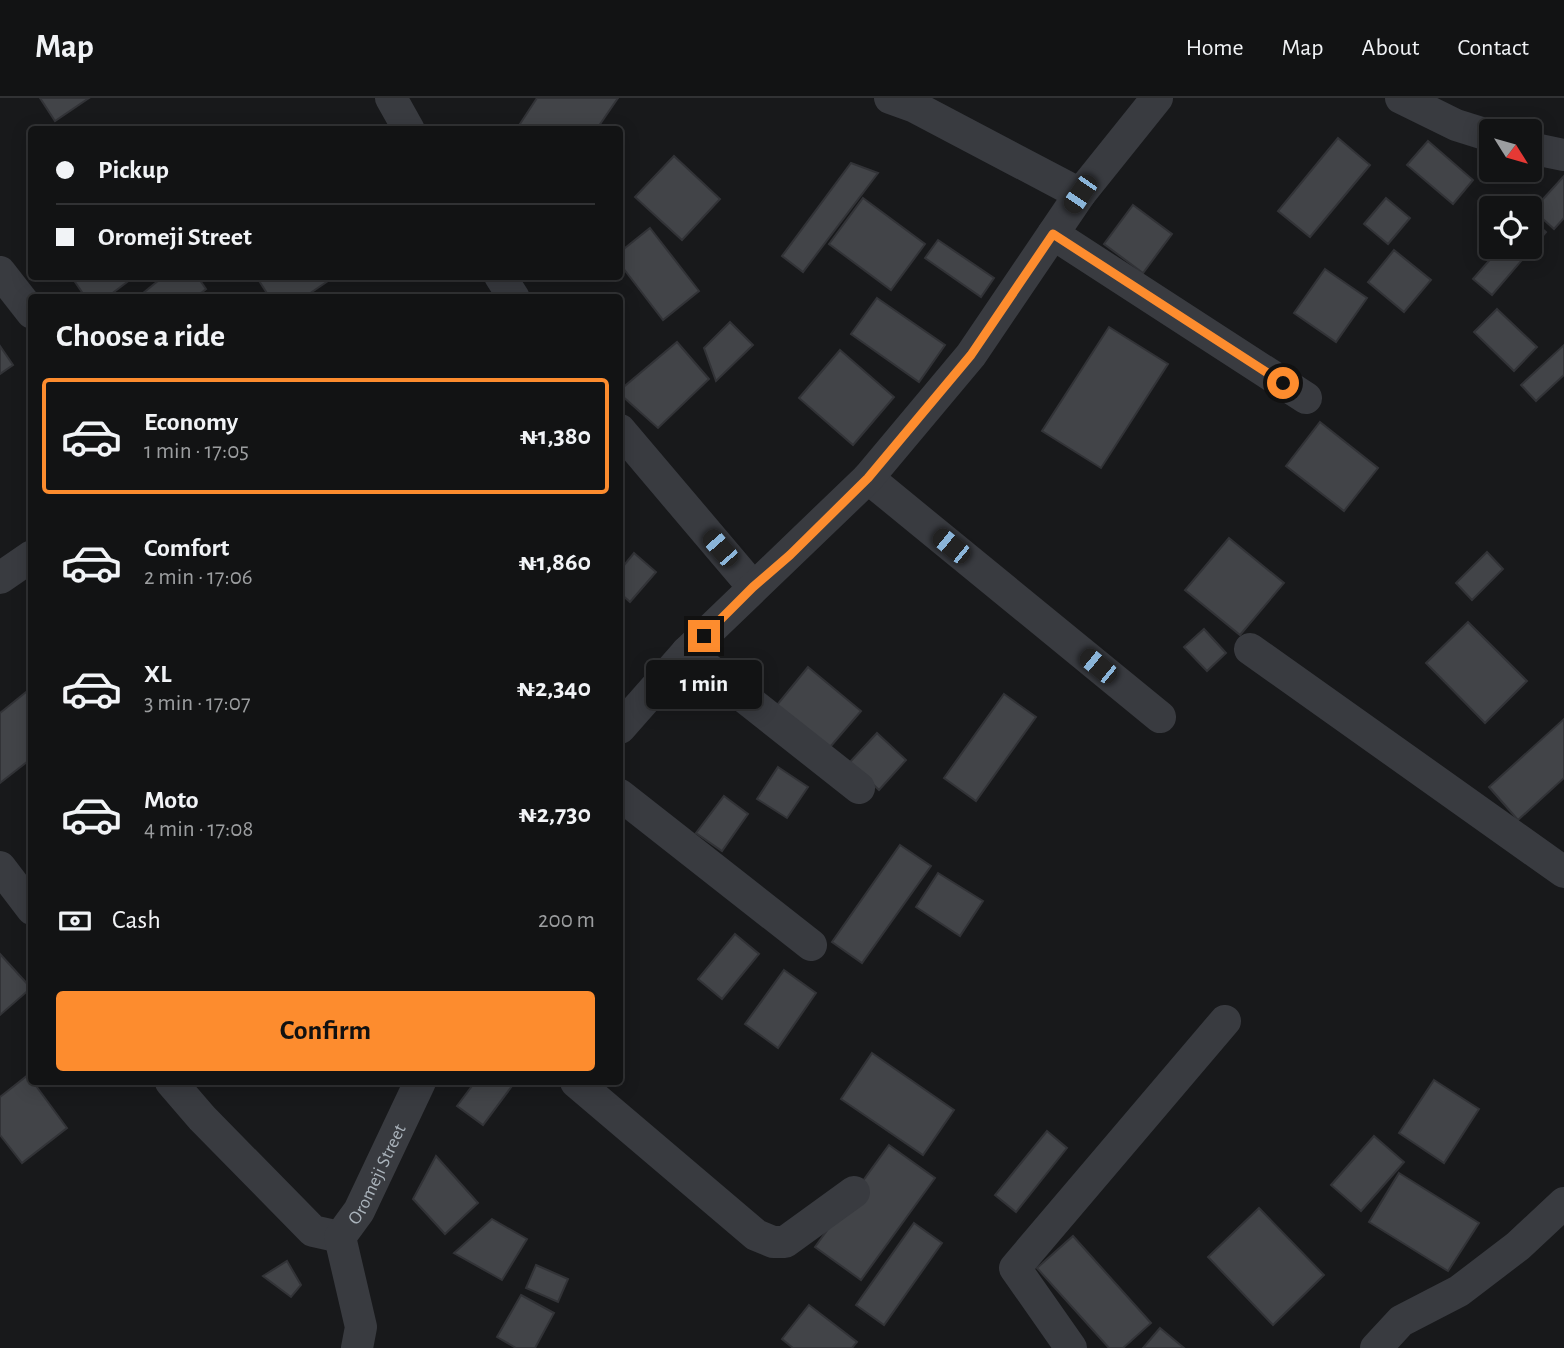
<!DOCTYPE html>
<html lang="en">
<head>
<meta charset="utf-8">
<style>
  body { margin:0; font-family:"Alegreya Sans",sans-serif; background:#1f2022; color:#f1f3f6; height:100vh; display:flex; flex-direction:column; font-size:26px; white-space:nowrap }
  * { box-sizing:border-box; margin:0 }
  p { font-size:23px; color:#9c9ea0 }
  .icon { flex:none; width:38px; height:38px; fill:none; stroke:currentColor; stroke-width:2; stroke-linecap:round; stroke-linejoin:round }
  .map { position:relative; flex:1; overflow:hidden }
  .panel { position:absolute; left:28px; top:196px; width:595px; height:791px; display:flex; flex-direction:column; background:#121314; border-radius:7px; box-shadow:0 4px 18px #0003,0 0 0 2px #313234 }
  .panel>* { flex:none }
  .top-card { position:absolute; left:28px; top:28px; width:595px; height:154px; border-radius:7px; box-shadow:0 4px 18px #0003,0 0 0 2px #313234; display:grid; align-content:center; height:154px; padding:0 28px; background:#121314 }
  .needle { width:46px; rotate:127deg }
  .controls { position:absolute; left:1479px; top:21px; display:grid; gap:14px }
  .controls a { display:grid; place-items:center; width:63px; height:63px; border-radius:7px; background:#121314; box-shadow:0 4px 18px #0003,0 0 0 2px #313234; font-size:35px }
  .end { position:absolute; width:32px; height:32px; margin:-16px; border:9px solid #fd8c2e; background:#111; box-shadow:0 0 0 4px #111 }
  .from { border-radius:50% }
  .bubble { position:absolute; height:49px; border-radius:7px; background:#121314; box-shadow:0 4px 18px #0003,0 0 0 2px #313234; font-size:23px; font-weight:700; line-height:49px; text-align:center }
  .car { position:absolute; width:21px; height:42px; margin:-21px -10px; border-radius:9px; box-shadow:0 0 5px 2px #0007; background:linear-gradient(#222 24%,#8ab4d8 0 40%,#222 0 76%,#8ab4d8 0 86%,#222 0) }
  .top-card b { display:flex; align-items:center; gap:24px; height:66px; font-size:26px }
  .top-card b+b { border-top:2px solid #313234 }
  .top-card i { width:18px; height:18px; background:#f1f3f6 }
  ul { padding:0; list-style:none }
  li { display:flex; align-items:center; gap:21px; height:116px; margin:0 14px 10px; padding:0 14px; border:4px solid transparent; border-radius:7px }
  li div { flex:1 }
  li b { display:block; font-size:26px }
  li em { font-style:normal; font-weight:700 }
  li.current { border-color:#fd8c2e }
  li>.icon { width:63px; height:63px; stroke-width:1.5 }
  h2 { padding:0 28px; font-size:32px; line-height:84px }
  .pay { display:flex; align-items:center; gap:18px; height:77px; padding:0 28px; font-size:26px }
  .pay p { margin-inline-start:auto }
  .button { display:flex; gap:14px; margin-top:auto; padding:14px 28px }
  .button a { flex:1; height:80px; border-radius:7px; background:#fd8c2e; color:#111; font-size:28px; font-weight:700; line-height:80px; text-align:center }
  header { display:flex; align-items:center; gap:42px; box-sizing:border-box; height:98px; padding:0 35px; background:#121314; border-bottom:2px solid #313234 }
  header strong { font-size:33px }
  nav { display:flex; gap:38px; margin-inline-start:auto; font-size:24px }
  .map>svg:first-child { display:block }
</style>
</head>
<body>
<header>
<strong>Map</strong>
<nav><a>Home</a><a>Map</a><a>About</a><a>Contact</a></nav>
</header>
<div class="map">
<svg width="1564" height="1250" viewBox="0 0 1564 1250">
  <rect width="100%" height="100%" fill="#18191b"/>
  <g fill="#424448" stroke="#323337" stroke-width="2">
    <polygon points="40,0 89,0 55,23"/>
    <polygon points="537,0 618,0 596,32 516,32"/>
    <polygon points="1338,40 1370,67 1310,139 1278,113"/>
    <polygon points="1428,43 1473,82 1453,106 1407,67"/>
    <polygon points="674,58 720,101 682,142 635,99"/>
    <polygon points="851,65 878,75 803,174 782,158"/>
    <polygon points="1564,78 1564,120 1554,131 1533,112"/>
    <polygon points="863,100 925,146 891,192 829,146"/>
    <polygon points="1386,100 1410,120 1388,146 1364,126"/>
    <polygon points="1133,107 1172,136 1143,175 1104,146"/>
    <polygon points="1530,120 1546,134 1492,197 1473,181 1501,149 1530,149"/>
    <polygon points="650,130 699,193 663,222 620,166 620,154"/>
    <polygon points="938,142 994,180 981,199 925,160"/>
    <polygon points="1394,152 1431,182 1404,214 1368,184"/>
    <polygon points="1325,171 1367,200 1336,244 1294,215"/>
    <polygon points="71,178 135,178 106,200 86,200"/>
    <polygon points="164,178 197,178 206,191 195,200 137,200"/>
    <polygon points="256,178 325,178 328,183 303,200 270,200"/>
    <polygon points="877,200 945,247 919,284 851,236"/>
    <polygon points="1497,211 1537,249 1514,273 1474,234"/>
    <polygon points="730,224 753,247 716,283 704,250"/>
    <polygon points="1109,229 1168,266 1101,370 1042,333"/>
    <polygon points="677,244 709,281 658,330 620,296 620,292"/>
    <polygon points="1564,247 1564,277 1536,303 1521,287"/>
    <polygon points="0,248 13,267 0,276"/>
    <polygon points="840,252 894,299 853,347 799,300"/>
    <polygon points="1320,324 1378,370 1344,413 1286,368"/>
    <polygon points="1229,440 1284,485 1240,537 1185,492"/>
    <polygon points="1487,454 1503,471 1472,502 1456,485"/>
    <polygon points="634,455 656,474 630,504 620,495 620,472"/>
    <polygon points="1468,524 1527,583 1485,625 1426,565"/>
    <polygon points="1204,531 1226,555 1207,573 1184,549"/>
    <polygon points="808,569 861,613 824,656 772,613"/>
    <polygon points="31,590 32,660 0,685 0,615"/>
    <polygon points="1004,596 1036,619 976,703 944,680"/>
    <polygon points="1564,621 1564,680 1518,722 1489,689"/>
    <polygon points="877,635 906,662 879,692 850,664"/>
    <polygon points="778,669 808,689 787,720 757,701"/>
    <polygon points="724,698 748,716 722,753 696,735"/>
    <polygon points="900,747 931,768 862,865 832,844"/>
    <polygon points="938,775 983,803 960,838 916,809"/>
    <polygon points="735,836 759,856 722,901 698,881"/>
    <polygon points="0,856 31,890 0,917"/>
    <polygon points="784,872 816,895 778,950 745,926"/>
    <polygon points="872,955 954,1012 923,1057 841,1001"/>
    <polygon points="28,977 67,1030 22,1065 0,1037 0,999"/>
    <polygon points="1434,982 1479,1011 1444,1065 1399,1035"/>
    <polygon points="475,984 515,984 483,1027 457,1008"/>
    <polygon points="1047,1033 1067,1050 1016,1114 995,1097"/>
    <polygon points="1374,1038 1404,1064 1361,1113 1331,1087"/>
    <polygon points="889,1047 935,1080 861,1182 815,1149"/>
    <polygon points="436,1058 478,1105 445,1136 413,1101"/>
    <polygon points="1399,1075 1479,1125 1448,1173 1369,1124"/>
    <polygon points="1259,1110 1324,1177 1273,1227 1208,1159"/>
    <polygon points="492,1121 527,1141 502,1182 454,1155"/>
    <polygon points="914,1125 942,1145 884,1227 856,1207"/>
    <polygon points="1073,1138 1151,1225 1123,1250 1109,1250 1037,1170"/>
    <polygon points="287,1163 301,1187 291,1199 263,1178"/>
    <polygon points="536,1167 568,1181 558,1204 526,1190"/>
    <polygon points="521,1197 554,1215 535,1250 516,1250 497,1239"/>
    <polygon points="809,1207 857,1244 852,1250 793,1250 782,1241"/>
    <polygon points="1160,1230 1184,1250 1143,1250"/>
  </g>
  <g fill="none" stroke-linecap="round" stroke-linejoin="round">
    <g stroke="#393b40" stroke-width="32">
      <polyline points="391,0 409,32"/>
      <polyline points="890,0 915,9 1080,96"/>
      <polyline points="1401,0 1456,27 1491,38"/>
      <polyline points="1530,50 1564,57"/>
      <polyline points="1053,136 1306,300"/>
      <polyline points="0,174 32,215"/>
      <polyline points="500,178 514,200"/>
      <polyline points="620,332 753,489"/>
      <polyline points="868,380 1160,619"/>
      <polyline points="0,480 32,458"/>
      <polyline points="1250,551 1564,774"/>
      <polyline points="687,554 859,690"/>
      <polyline points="620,630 687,554 868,380 971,257 1080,96 1157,0"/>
      <polyline points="620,697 811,847"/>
      <polyline points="0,769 32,811"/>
      <polyline points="171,984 202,1020 313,1133 340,1139"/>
      <polyline points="576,984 756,1137 773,1144 785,1144 854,1094"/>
      <path id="s1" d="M357,1250L361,1229L340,1139L359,1113L420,984"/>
      <polyline points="1071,1250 1015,1170 1225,923"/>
      <polyline points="1376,1250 1401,1223 1459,1193 1518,1148 1564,1105"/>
    </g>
  </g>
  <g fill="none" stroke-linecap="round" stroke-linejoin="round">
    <polyline stroke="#fd8c2e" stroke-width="9" points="704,538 753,489 790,457 868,380 971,257 1053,136 1283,285"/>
  </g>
  <g text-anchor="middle" stroke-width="6" stroke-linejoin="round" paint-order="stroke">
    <g font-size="19" fill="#aab3bb" stroke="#131416">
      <text dy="7" stroke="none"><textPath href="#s1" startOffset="187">Oromeji Street</textPath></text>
    </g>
  </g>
</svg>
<div class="controls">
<a><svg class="needle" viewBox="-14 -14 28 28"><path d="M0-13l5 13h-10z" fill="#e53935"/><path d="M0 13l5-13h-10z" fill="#9c9ea0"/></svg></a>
<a><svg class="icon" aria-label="locate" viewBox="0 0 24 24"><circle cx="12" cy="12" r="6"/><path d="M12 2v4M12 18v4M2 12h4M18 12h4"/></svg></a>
</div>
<i class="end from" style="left:1283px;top:285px"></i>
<i class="end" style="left:704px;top:538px"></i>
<div class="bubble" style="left:646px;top:562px;width:116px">1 min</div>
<i class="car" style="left:1080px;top:96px;rotate:214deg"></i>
<i class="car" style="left:951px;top:448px;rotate:309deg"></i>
<i class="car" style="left:720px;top:450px;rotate:319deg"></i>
<i class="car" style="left:1098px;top:568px;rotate:309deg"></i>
<div class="top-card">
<b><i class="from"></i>Pickup</b>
<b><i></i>Oromeji Street</b>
</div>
<section class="panel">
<h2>Choose a ride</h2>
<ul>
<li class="current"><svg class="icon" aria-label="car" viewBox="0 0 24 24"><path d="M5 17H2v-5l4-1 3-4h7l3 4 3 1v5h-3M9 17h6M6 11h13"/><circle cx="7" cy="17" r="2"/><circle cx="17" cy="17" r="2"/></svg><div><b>Economy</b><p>1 min · 17:05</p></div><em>₦1,380</em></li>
<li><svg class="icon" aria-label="car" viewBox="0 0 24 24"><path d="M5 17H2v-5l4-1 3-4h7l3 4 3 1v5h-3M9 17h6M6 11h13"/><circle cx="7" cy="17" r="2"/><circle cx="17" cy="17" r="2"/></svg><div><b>Comfort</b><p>2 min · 17:06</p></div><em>₦1,860</em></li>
<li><svg class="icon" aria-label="car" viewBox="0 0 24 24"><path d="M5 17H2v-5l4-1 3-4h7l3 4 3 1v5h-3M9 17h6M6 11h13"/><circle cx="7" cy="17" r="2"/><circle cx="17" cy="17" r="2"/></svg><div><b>XL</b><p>3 min · 17:07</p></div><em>₦2,340</em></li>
<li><svg class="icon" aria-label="car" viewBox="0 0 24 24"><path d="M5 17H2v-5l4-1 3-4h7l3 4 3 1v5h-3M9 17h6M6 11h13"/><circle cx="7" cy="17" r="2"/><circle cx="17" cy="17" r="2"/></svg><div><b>Moto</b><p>4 min · 17:08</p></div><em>₦2,730</em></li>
</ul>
<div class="pay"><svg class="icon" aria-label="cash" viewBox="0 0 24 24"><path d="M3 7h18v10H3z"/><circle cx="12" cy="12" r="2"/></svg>Cash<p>200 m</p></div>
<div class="button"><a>Confirm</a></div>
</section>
</div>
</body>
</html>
